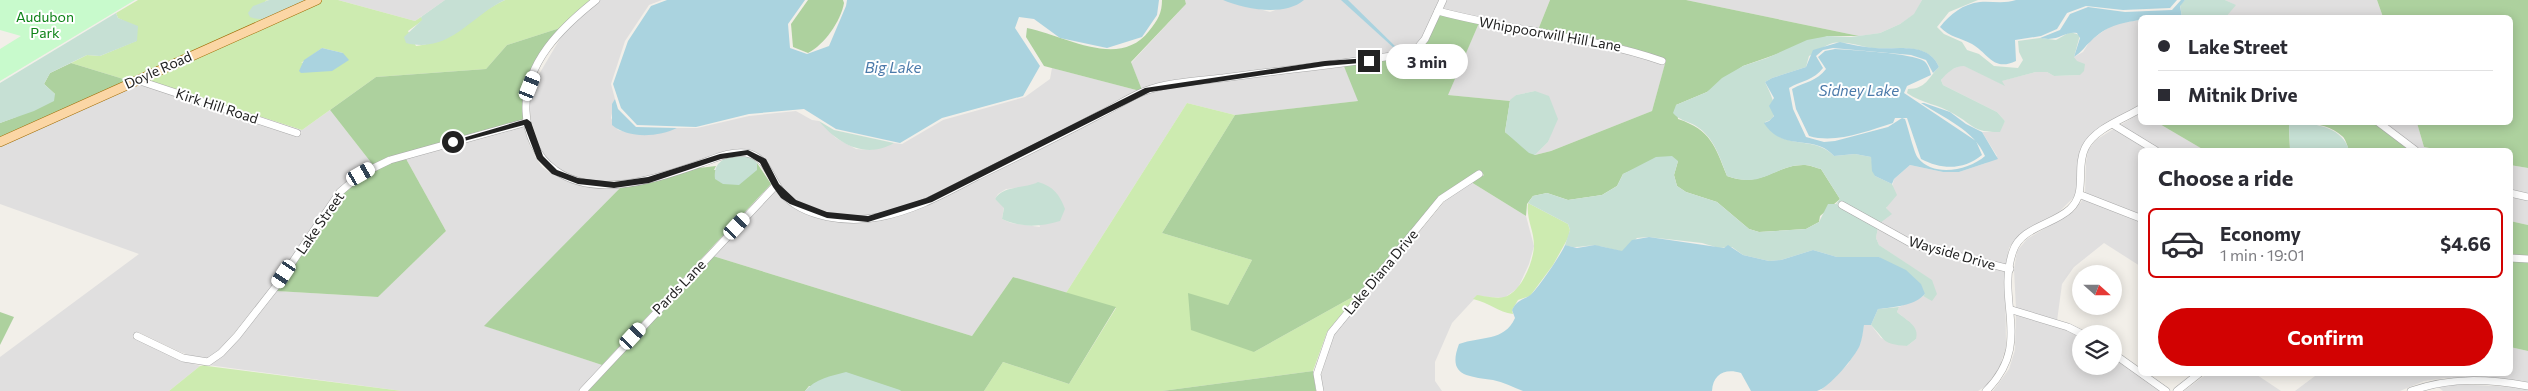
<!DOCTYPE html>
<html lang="en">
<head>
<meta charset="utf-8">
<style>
  body { margin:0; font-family:Commissioner,sans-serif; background:#f2f2f3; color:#2b2b33; height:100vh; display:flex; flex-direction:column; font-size:19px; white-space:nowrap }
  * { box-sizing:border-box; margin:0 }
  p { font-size:16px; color:#7c7c81 }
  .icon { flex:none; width:28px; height:28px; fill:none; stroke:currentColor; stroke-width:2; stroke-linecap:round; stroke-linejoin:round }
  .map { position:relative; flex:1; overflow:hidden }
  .details { position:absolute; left:2138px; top:148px; width:375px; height:228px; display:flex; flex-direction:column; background:#fff; border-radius:8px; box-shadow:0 2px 12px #0003 }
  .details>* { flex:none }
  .top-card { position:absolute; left:2138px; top:15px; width:375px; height:110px; border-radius:8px; box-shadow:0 2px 12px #0003; display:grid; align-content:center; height:110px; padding:0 20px; background:#fff }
  .needle { width:32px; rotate:111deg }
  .tools { position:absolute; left:2072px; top:265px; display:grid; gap:10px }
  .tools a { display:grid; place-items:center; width:50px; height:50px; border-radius:50%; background:#fff; box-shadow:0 2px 12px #0003; font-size:25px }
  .end { position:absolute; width:22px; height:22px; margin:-11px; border:6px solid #222; background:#fff; box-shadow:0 0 0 2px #fff }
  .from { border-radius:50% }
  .bubble { position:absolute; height:35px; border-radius:18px; background:#fff; box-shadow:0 2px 12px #0003; font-size:16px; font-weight:700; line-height:35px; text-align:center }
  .car { position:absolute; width:15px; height:30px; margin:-15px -8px; border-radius:6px; box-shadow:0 0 4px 1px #0007; background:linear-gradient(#fff 24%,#345 0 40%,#fff 0 76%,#345 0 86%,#fff 0) }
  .top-card b { display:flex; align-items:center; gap:18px; height:48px; font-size:19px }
  .top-card b+b { border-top:1px solid #e1e1e2 }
  .top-card i { width:12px; height:12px; background:#2b2b33 }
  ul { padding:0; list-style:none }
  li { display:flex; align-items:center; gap:15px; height:70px; margin:0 10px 8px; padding:0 10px; border:2px solid transparent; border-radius:8px }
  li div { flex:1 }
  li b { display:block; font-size:19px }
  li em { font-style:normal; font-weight:700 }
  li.current { border-color:#d20202 }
  li>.icon { width:45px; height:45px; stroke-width:1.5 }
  h2 { padding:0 20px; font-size:22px; line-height:60px }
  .cta { display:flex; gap:10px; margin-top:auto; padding:10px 20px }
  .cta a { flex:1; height:58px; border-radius:30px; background:#d20202; color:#fff; font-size:20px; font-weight:700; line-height:58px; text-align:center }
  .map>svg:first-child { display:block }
</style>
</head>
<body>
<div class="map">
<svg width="2528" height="391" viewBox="0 0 2528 391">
  <rect width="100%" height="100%" fill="#f2efe9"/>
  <g fill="#e0dfdf" fill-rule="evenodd">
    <polygon points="338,0 445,0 415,21"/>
    <polygon points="599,0 662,0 649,5 625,41 611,84 615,99 611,118 618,130 630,133 649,135 677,128 697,128 749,116 796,111 812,120 819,121 836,138 856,149 870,150 894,143 902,144 943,120 1025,97 1050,79 1052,68 1140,91 922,200 868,217 831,213 795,201 780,185 766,160 749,151 648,178 632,181 598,182 566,174 543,156 531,121 529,102 535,81 567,27"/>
    <polygon points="1185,0 1227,0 1270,12 1302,0 1440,0 1422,38 1412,50 1142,90 1131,63 1186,4"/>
    <polygon points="1446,0 1550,0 1538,30 1442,10"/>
    <polygon points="1686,0 1922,0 1915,14 1900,24 1880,33 1859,36"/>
    <polygon points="2225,0 2377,0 2383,17 2225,17 2235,5"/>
    <polygon points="2140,20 2140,106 2089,137 2081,147 2078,161 2077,194 2059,212 2019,235 2009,248 2006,266 1915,243 1880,223 1888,204 1894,179 1910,165 1943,172 1959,172 1986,163 1997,156 1982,132 1991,132 2002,126 2005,121 1997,112 1943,85 1941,80 1947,72 1959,66 1965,66 2004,85 2001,81 2036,72 2047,72 2054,76 2080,75 2074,57 2083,52 2090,41 2113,24"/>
    <polygon points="1479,23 1600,46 1663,63 1666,61 1652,111 1551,151 1535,155 1548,142 1551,134 1535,91 1516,95 1510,101 1447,95"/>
    <path d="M1343,64L1359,101L1235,115L1187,103L1066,293L1013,277L972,336L713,256L775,190L790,204L846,221L931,202L1149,91ZM1029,187L1040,227L1011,223L1002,219L1004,207L995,199L998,194L1006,189Z"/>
    <polygon points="135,83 297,136 302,132 270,121 302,130 330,110 373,165 337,192 269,290 222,348 208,359 199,359 178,351 138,332 132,337 171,356 200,366 169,391 0,391 0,357 139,254 0,204 0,144"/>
    <polygon points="2140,113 2140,122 2158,123 2204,150 2159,150 2119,126"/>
    <polygon points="2382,123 2417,123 2424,147 2440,150 2418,150"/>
    <polygon points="524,124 529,144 536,158 542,167 552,174 576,183 621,187 485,326 602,365 579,391 402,391 208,365 212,364 276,291 378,297 446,231 405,157"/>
    <polygon points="2115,128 2151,150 2140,150 2140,216 2085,194 2086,163 2088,150 2096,140"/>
    <polygon points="2510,165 2528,168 2528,195 2510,191"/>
    <polygon points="1471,182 1526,216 1534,246 1529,264 1518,288 1504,298 1477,296 1452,323 1435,362 1435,381 1442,391 1324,391 1321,375 1334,334 1445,201"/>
    <polygon points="2510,195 2528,199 2528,225 2510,221"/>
    <polygon points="2084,198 2140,220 2140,266 2104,243 2074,267 2062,284 2057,321 2016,308 2014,270 2017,251 2027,239 2074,211"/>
    <polygon points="1878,227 1908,245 2005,270 2006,347 1999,368 1986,386 1978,391 1821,390 1848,364 1860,345 1864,325 1871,325 1881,338 1907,346 1916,339 1907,320 1897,312 1899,307 1923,296 1932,300 1931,280 1879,245 1876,238"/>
    <polygon points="2016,313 2067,329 2081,336 2081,366 2114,366 2114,358 2161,391 1993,391 2009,369 2015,350"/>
    <polygon points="2510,347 2528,351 2528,384 2468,378 2445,378 2424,381 2400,391 2295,391 2319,373 2510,372"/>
    <polygon points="2208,373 2254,373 2281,391 2184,391"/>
    <polygon points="2452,384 2516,387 2528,389 2528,391 2443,391 2437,386"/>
  </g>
  <g fill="#cdebb0" fill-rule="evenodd">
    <polygon points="138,0 269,0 265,1 275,16 130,81 71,63 87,55 100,56 136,41 137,32 126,22 118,18 116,13"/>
    <path d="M321,0H338L415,21L421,17L423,20L408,31L416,46C452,42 474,14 505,0H592L560,28L507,45L486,69L376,77L302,130L143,79ZM322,48L343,53L301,63Z"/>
    <polygon points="1187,103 1235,115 1162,233 1252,260 1228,305 1254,352 1358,294 1327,332 1313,371 1162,391 984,391 1003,362 1069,384 1116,308 1066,293"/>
    <path d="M1528,203L1568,224L1570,230L1568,238L1553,265L1530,296L1518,300L1512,310L1513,314C1498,312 1490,303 1473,299L1477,295C1484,296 1497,299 1504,297C1521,293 1534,261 1534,245C1534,230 1526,219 1528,203Z"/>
    <polygon points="205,365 207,366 402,391 169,391 200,366"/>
  </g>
  <g fill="#add19e">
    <path d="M808,0H843L844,3C841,21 824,45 808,53L793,47L791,24Z"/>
    <path d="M1162,0H1185L1186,4L1131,62L1142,90L1140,91L1044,66L1026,37L1027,28C1064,35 1119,70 1149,31C1158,20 1162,13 1162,0Z"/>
    <path d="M1550,0H1686L1859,36H1828L1743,66L1707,92L1676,105L1678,119C1711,130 1715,146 1727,176C1763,189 1775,164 1805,165C1810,165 1816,168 1821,169L1840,199L1820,216L1819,222L1806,229L1759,232L1749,229L1717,202L1686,192L1677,186L1674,175L1678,161L1637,168L1623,174L1617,186L1602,195L1568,200L1547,193L1533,196L1527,204L1526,216L1471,182L1484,175L1478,171L1438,198L1358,294L1254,352L1191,330L1188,293L1228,305L1252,260L1162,233L1235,115L1358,101L1343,64L1415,54L1440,13L1479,23L1448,95L1510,101L1505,132L1535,155L1551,151L1652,111L1666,60L1625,46L1538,30Z"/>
    <polygon points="2377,0 2528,0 2528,168 2510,165 2510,150 2440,150 2424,147 2417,123 2510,122 2510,18 2383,17"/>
    <path d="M560,28C542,59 521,83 523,121L373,165L330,110L376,77L486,69L507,45Z"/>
    <polygon points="71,63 130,81 0,139 0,123 16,117 55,94 44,84 50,73"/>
    <path d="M2158,123H2374L2411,150H2349C2347,146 2346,139 2342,136C2329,124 2305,121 2289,125L2290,150H2204Z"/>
    <polygon points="405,157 446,231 378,297 276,291 343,193 366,174"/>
    <polygon points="757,163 771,184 602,365 484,326 621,187 690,169 716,166 714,170 757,170"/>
    <polygon points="2510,221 2528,225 2528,257 2510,256"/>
    <polygon points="713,256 972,336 1013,277 1116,307 1069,384 1003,362 984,391 901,391 809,386 805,391 588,391"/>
    <polygon points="2510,260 2528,261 2528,351 2510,347"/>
    <polygon points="0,312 14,317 0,345"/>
    <polygon points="1313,371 1316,391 1162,391"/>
  </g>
  <g fill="#c6e0d4">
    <path d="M269,0H310C292,8 269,25 250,17L248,13L253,6Z"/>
    <path d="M445,0H505C470,16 450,54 406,43L404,37L422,20L421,17Z"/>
    <path d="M1922,0H1978L1949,12L1937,27L1944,34L1962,42L1967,50L1979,54L1994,66L2018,68L2023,60L2019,52L2018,41L2040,38L2056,40L2070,32L2080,35L2074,57L2077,61L2085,64L2084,71L2080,75L2054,76L2047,72H2036L2002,81L2005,86L1964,66C1954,66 1947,73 1941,80L1943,85L1997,112L2005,121L2000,132C1972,132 1975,126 1954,114C1938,104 1923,104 1907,93L1908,89C1926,89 1928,78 1939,67C1928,41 1893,50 1872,48C1860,46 1845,41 1833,43C1825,45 1817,52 1809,56L1806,67L1772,78L1765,82C1770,93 1784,118 1765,122C1781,152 1814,134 1834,156L1855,154L1871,157L1875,176L1892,184L1897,195L1886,208L1892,214L1880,223L1841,201L1837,204L1878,227L1876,238L1879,245L1932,280L1937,294L1932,301L1923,296L1925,294L1879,257H1837L1813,250L1781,260L1769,261L1743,255L1732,247L1719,248L1702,243L1648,237L1637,238L1623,252C1614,250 1606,247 1598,246C1586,244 1577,250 1565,245L1570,230L1568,224L1528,203L1533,196L1547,193L1568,200L1602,195L1617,186L1623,174L1656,157L1672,156L1678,161L1674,175L1677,186L1686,192L1717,202L1749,229L1759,232L1806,229L1819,222L1828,204H1836L1840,199L1821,169C1816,168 1810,165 1806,165C1776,163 1764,190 1727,176C1720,158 1714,137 1696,126C1688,121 1680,121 1673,113L1676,105L1707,92L1722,78L1743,66L1767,58L1807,40L1828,36L1851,37L1880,33L1900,24L1914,14Z"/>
    <polygon points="2185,0 2225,0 2236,5 2225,18 2182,17 2180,5"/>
    <polygon points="116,13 118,18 138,26 137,41 100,56 87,55 50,73 44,84 55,94 54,101 34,111 0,123 0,83"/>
    <polygon points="1535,91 1549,96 1558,119 1548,142 1535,155 1529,153 1505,132 1510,100 1516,95"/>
    <path d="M819,121L834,130L894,143C865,160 837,143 819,121Z"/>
    <path d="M2298,123C2319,124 2342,128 2349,150H2290L2289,125Z"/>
    <path d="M737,155L750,156L757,163V170L739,185L723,184L715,179C713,163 723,158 737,155Z"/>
    <path d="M1038,182C1053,186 1060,195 1065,209L1060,221C1039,227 1022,228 1002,219L1004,208L995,199C1003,185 1025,189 1038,182Z"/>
    <path d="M1899,307L1897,312C1906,320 1920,326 1916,339L1907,346C1881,344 1886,340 1871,325L1878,309Z"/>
    <path d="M846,372L900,390L901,391H805C815,379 831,376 846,372Z"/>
  </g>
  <polygon fill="#c8facc" points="0,0 135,0 0,81 0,49 21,36 0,30"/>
  <g fill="#aad3df">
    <polygon points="667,0 805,0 788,24 790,48 807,54 829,46 846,6 847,0 1159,0 1157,15 1142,37 1107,48 1060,38 1034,19 1019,17 1015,28 1040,66 1023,96 942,118 900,143 836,129 804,109 749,114 696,127 637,125 621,108 613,84 628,41 651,6"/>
    <path d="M1223,0H1304C1284,17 1245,9 1223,0Z"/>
    <polygon points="1341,0 1348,0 1399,50 1395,49"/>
    <path d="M2016,0H2177L2170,8L2123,10L2086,6L2067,13L2057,29L2041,36L2015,40L2016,61C1993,72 1988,53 1972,44C1961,38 1949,37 1940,27C1950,14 1963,4 1980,2C1992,1 2004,4 2016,0Z"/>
    <path d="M2181,0H2185L2180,6L2182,17L2169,16L2140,18V20C2120,23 2106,26 2091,41C2084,47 2082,52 2074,57L2080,38L2077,33C2063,31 2060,42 2040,38L2060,30L2070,14L2088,7L2125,12L2172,10Z"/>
    <path d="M1840,42C1852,45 1863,47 1875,48C1896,50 1928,41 1939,67L1933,73L1926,60L1911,55L1833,48L1823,50L1816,56L1823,68C1814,80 1801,81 1789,88L1793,109L1806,137L1824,142L1835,141L1888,127L1902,118L1905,119C1908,127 1914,153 1918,158C1934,178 1969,170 1985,156C1974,130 1944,118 1921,103H1924L1950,112L1966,124L1982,132L1998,159L1959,172H1943L1910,165L1894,179L1892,184L1875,176L1872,171L1871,157L1855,154L1834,156C1814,133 1783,153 1764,123L1769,121L1774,116L1769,106L1774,98L1765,82L1772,78L1806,67L1813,50Z"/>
    <polygon points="322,48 343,53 349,60 332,71 301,73 299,71 304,60"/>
    <path d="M1835,49C1851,50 1912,53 1924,61C1928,64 1930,70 1931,75L1907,86L1904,93L1976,141L1982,155C1964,170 1942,170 1921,159L1907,118H1895L1893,123C1867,131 1836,144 1809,136L1796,109L1792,89C1805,82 1817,81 1826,69L1818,57L1825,51Z"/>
    <path d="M615,99L618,109L636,127L677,128C659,137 628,139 612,125V104Z"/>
    <path d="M1649,237L1724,248L1728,245L1743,255L1769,261L1781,260L1813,250L1837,257H1879L1906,270L1921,284L1925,294C1914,306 1894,307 1878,309L1871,325H1864C1863,332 1862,339 1860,345C1855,357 1829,388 1817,391H1751L1741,373C1725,368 1713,374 1712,391H1523C1513,387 1503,382 1493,380C1467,376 1447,376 1459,344C1481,336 1504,342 1515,318L1512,310C1517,301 1520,301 1529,296C1536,292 1562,253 1565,245L1577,248L1595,245L1622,251L1632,240Z"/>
  </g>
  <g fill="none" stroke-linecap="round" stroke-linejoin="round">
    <defs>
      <g id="minor">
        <path d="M596,0C562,27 524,63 526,111C527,133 536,157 555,170C596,200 659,178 702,163C716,158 731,151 746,153C767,156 771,180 783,194C804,218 848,223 879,217C914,211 947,192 978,176C1019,156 1059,136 1099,115C1115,107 1129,97 1145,91C1169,82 1197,81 1223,78C1286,69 1351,64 1414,52L1425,39L1443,0"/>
        <path d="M1438,11C1512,31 1589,36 1662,61"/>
        <polyline points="137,80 297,133"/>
        <polyline points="2378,122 2415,150"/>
        <polyline points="2114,125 2155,150"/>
        <polyline points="2510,193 2528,197"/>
        <polyline points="2081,195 2140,218"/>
        <polyline points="1842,205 1914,245 2010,269"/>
        <polyline points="2510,258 2528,259"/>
        <polyline points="2012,310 2068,327 2082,334"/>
        <polyline points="137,336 183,358 208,362 221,353 237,336 277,285 340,192 361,174 390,160 527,122"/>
        <polyline points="2114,354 2166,391"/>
        <polyline points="583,391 776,185"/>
        <polyline points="1320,391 1317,374 1331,333 1441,199 1479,174"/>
        <path d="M1986,391C2034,343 1995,303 2013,251C2021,227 2053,225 2070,209C2088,192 2075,169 2085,148C2094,129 2123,119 2140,109"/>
        <polyline points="2177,391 2201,372"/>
        <path d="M2411,391C2450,377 2488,379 2528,386"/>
      </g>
      <polyline id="major" points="0,142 317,0"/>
    </defs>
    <use href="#minor" stroke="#a9a9a9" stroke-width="8"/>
    <use href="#major" stroke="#9f6a01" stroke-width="10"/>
    <use href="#minor" stroke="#fff" stroke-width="7"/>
    <use href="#major" stroke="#fbd6a5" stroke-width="9"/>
  </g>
  <polygon fill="#222" points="1369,58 1373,61 1372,62 1325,66 1150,92 932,202 868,222 827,218 790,204 781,198 773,187 760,163 747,155 721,159 649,183 614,188 578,184 552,174 537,159 524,125 453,144 449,142 527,119 531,122 543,156 557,170 578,178 614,182 648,177 720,154 748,150 766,159 779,184 796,200 827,212 868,216 926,198 1145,88 1325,61"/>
  <g text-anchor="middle" stroke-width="4" stroke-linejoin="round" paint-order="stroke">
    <g font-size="14" fill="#0d8317" stroke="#fff">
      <text x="45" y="22">Audubon<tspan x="45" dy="16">Park</tspan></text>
    </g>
    <g font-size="14" fill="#222" stroke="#fff">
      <text transform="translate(1550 34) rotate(10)" y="5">Whippoorwill Hill Lane</text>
      <text transform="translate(158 70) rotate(-24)" y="5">Doyle Road</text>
      <text transform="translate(217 106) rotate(18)" y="5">Kirk Hill Road</text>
      <text transform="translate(320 223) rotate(-55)" y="5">Lake Street</text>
      <text transform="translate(1952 253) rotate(16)" y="5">Wayside Drive</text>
      <text transform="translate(1381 272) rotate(-50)" y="5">Lake Diana Drive</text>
      <text transform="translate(679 287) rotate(-46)" y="5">Pards Lane</text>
    </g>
    <g font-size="15" font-style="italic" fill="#4b7aaa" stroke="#fff">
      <text x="893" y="73">Big Lake</text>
      <text x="1859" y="96">Sidney Lake</text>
    </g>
  </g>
</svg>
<div class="tools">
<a><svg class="needle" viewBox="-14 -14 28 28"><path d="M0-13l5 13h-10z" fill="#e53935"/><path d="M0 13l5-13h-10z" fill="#7c7c81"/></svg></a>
<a><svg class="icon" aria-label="layers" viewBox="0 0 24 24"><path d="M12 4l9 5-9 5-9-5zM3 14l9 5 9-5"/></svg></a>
</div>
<i class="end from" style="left:453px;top:142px"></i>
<i class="end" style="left:1369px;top:61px"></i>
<div class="bubble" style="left:1386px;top:44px;width:82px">3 min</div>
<i class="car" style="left:530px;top:86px;rotate:22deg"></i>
<i class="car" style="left:361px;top:174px;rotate:60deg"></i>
<i class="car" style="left:737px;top:226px;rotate:43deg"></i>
<i class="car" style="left:284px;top:274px;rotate:214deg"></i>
<i class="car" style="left:633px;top:336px;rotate:43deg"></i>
<div class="top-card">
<b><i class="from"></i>Lake Street</b>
<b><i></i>Mitnik Drive</b>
</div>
<section class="details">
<h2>Choose a ride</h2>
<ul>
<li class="current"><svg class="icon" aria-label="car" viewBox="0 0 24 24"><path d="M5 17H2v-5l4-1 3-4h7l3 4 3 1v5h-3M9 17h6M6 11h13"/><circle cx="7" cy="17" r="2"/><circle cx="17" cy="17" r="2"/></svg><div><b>Economy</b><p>1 min · 19:01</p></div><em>$4.66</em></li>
</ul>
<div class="cta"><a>Confirm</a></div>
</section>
</div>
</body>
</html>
